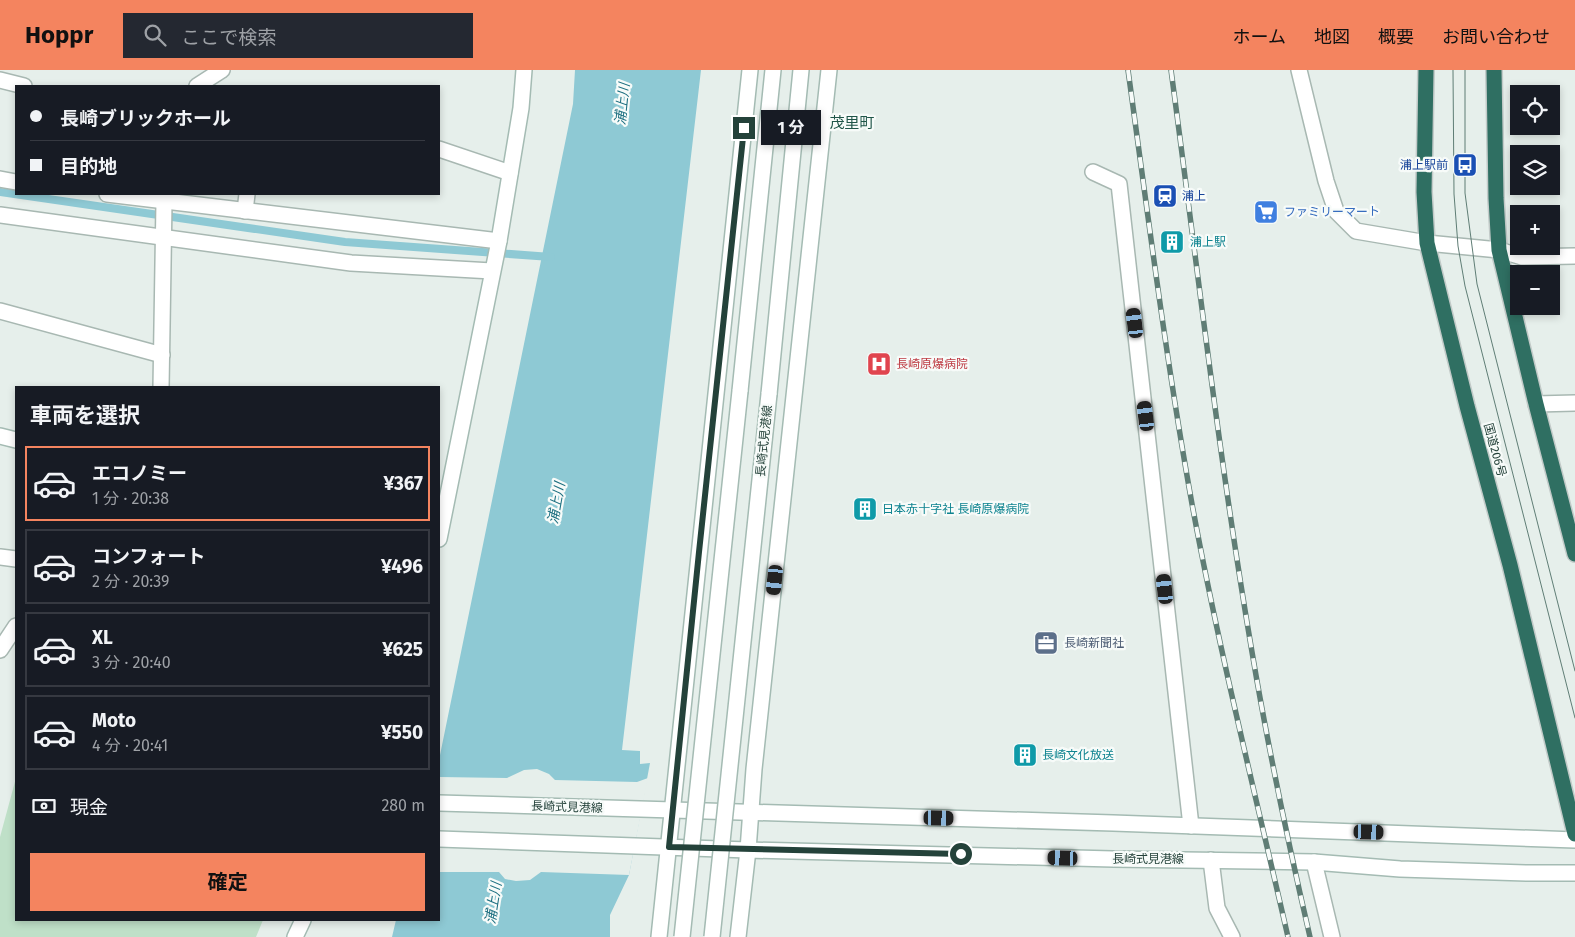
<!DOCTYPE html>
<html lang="ja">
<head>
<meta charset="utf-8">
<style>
  body { margin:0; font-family:"Fira Sans","Noto Sans JP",sans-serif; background:#242831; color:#f1f3f6; height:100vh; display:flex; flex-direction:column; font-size:19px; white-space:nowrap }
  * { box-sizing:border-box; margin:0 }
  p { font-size:16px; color:#9ea1a6 }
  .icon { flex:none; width:28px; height:28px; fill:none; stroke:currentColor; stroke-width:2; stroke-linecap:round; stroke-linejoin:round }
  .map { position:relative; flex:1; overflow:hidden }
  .panel { position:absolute; left:15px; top:316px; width:425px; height:535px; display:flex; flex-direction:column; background:#171b24; border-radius:0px; box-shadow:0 2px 8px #0003 }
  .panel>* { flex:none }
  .guide { position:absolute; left:15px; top:15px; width:425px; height:110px; border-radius:0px; box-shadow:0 2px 8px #0003; display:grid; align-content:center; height:110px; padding:0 15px; background:#171b24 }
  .fabs { position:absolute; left:1510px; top:15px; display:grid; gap:10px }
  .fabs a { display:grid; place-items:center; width:50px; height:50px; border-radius:0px; background:#171b24; box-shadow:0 2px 8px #0003; font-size:25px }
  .end { position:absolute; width:22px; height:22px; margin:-11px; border:6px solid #24423a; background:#fff; box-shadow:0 0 0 2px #fff }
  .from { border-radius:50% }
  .bubble { position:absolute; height:35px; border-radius:0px; background:#171b24; box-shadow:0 2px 8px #0003; font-size:16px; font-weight:700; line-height:35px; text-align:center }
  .car { position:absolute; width:15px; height:30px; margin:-15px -8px; border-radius:6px; box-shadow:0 0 4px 1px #0007; background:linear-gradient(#222 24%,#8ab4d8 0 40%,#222 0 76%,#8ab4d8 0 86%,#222 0) }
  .guide b { display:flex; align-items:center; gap:18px; height:48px; font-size:19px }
  .guide b+b { border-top:1px solid #363941 }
  .guide i { width:12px; height:12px; background:#f1f3f6 }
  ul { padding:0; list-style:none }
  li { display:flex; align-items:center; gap:15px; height:75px; margin:0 10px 8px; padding:0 5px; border:2px solid #363941; border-radius:0px }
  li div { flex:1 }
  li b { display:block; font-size:19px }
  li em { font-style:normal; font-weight:700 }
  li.active { border-color:#f4845f }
  li>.icon { width:45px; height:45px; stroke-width:1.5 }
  h2 { padding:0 15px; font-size:22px; line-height:60px }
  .pay { display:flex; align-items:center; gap:12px; height:55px; padding:0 15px; font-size:19px }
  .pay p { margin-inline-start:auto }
  .action { display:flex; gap:10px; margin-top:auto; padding:10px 15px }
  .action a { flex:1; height:58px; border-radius:0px; background:#f4845f; color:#111; font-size:20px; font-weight:700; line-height:58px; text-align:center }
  header { display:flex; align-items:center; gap:30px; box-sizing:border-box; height:70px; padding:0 25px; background:#f4845f; color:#111 }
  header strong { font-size:24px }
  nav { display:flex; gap:28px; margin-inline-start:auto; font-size:18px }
  .search { width:350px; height:45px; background:#242831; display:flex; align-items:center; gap:12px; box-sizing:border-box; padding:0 18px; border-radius:0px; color:#9ea1a6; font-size:19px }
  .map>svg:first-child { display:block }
</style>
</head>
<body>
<header>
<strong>Hoppr</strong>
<div class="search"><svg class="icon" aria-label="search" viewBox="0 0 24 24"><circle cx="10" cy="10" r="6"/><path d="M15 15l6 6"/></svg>ここで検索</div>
<nav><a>ホーム</a><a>地図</a><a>概要</a><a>お問い合わせ</a></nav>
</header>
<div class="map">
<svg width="1575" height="867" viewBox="0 0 1575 867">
  <rect width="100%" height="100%" fill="#e6efeb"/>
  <polygon fill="#bfe0c8" points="16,708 16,850 263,850 256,867 0,867 0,767"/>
  <polygon fill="#8ec9d4" points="575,0 701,0 622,680 640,681 640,694 650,693 629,805 610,845 610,867 392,867 396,850 439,850 439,690 573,34"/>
  <polygon fill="#e6efeb" points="537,699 549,704 555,710 637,712 648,708 629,805 541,802 530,810 516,811 505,809 499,802 439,802 439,707 507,708 524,700"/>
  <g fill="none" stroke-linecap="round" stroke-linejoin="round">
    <polyline stroke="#8ec9d4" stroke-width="8" points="0,122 345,172 551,187"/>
    <defs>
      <g id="street">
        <polyline points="1299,0 1326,111 1336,141 1356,161 1427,173 1499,180 1522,187 1575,186"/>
        <polyline points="0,10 24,16"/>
        <polyline points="197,16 222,0"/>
        <polyline points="439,79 510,103"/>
        <polyline points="1093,102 1119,114 1191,756"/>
        <polyline points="0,109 16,112"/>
        <polyline points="107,124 499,171"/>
        <polyline points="245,141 247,124"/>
        <polyline points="0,145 351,193 492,201"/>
        <polyline points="0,241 162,285"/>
        <polyline points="161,318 164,132 162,124"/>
        <polyline points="1536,334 1575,333"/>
        <polyline points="0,487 16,489"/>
        <polyline points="0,580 16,556"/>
        <polyline points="1211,790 1217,838 1232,867"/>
        <polyline points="1314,792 1332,867"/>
      </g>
      <g id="secondary">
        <polyline points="740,321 773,0"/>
        <polyline points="769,324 801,0"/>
        <polyline points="0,366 16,370"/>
        <polyline points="439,469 499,171 521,38 524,0"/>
        <polyline points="439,733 1113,753 1575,770"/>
        <polyline points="439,769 748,780 1113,789 1314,792 1400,799 1527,803 1575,803"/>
        <polyline points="295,867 303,850"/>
        <polyline points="659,867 750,0"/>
        <polyline points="738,867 748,780 754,699 829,0"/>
      </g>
      <g id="highway">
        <polyline points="1426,0 1424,122 1427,173 1467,336 1510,495 1575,764"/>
        <polyline points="1494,0 1496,128 1499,180 1536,334 1575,484"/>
      </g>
    </defs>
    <use href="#street" stroke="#a8b8b2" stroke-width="18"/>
    <use href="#secondary" stroke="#a4bbb3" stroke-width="18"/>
    <use href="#highway" stroke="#c2cac8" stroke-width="18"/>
    <use href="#street" stroke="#fff" stroke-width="15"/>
    <use href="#secondary" stroke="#fff" stroke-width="15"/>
    <use href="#highway" stroke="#2f6f62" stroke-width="15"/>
    <g stroke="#5f7d75" stroke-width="1">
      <polyline points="1453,0 1454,124 1458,176 1465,216 1575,648"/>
      <polyline points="1465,0 1465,123 1477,214 1575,601"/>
    </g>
    <defs>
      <g id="rail">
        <path d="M1128,0C1148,145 1166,290 1192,434C1219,580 1255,723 1288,867"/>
        <path d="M1171,0C1197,194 1219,389 1252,582C1268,677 1288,772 1310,867"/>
      </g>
    </defs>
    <use href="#rail" stroke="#5f7d75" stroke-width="5.5"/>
    <use href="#rail" stroke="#f7fbf9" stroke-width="4" stroke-dasharray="11" stroke-linecap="butt"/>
    <defs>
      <g id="secondary-bridge">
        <polyline points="682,867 740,321"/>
        <polyline points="712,867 769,324"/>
      </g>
    </defs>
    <use href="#secondary-bridge" stroke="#a4bbb3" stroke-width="18" stroke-linecap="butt"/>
    <use href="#secondary-bridge" stroke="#fff" stroke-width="15"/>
  </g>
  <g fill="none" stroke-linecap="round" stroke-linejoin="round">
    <polyline stroke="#24423a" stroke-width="6" points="744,58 699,482 669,777 961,784"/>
  </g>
  <defs>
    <symbol id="bus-square" viewBox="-11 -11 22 22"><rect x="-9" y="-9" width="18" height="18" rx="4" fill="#1a4fb4" stroke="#f7fbf9"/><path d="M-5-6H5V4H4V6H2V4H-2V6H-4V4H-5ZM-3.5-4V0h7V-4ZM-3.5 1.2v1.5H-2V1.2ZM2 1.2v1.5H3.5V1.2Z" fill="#fff"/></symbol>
    <symbol id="station-square" viewBox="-11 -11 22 22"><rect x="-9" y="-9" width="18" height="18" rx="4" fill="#1a4fb4" stroke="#f7fbf9"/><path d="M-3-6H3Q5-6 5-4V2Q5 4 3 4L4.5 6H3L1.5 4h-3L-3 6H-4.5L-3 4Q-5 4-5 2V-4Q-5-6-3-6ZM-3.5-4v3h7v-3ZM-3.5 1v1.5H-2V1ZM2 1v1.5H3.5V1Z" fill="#fff"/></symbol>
    <symbol id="supermarket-square" viewBox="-11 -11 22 22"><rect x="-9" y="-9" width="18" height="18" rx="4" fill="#3f7fe0" stroke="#f7fbf9"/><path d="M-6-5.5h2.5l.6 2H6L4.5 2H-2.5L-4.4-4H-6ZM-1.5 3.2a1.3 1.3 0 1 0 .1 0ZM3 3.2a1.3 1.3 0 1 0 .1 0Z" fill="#fff"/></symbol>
    <symbol id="building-square" viewBox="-11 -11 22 22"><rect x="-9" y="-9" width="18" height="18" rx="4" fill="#0f9aa8" stroke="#f7fbf9"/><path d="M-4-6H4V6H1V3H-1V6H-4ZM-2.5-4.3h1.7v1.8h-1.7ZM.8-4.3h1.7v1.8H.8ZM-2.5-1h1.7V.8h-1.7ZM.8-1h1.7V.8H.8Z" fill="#fff"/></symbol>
    <symbol id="hospital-square" viewBox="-11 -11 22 22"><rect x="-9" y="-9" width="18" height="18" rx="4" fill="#e0444e" stroke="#f7fbf9"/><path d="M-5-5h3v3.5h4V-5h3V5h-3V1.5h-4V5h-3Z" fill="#fff"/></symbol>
    <symbol id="office-square" viewBox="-11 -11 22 22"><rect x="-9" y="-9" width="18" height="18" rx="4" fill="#5c6f8a" stroke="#f7fbf9"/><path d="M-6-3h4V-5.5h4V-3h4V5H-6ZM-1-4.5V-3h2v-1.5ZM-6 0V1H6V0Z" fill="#fff"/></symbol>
  </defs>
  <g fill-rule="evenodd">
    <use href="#bus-square" x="1451" y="81" width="28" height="28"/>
    <use href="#station-square" x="1151" y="112" width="28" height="28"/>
    <use href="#supermarket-square" x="1252" y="128" width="28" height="28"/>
    <use href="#building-square" x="1158" y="158" width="28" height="28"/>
    <use href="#hospital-square" x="865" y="280" width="28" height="28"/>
    <use href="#building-square" x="851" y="425" width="28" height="28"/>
    <use href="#office-square" x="1032" y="559" width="28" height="28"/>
    <use href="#building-square" x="1011" y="671" width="28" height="28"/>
  </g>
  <g text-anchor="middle" stroke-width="4.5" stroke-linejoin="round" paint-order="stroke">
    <g font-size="12" fill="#164399" stroke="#f7fbf9" text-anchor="end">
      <text x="1448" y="99">浦上駅前</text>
      <text x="1182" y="130" text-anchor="start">浦上</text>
    </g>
    <g font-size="12" fill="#366cbe" stroke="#f7fbf9" text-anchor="start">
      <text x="1284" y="146">ファミリーマート</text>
    </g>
    <g font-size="12" fill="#0d838f" stroke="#f7fbf9" text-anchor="start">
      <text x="1190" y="176">浦上駅</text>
      <text x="882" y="443">日本赤十字社 長崎原爆病院</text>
      <text x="1042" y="689">長崎文化放送</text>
    </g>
    <g font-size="12" fill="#be3a42" stroke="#f7fbf9" text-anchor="start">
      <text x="896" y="298">長崎原爆病院</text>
    </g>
    <g font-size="12" fill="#24423a" stroke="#f7fbf9">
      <text transform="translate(764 371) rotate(-84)" y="4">長崎式見港線</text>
      <text transform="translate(1495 380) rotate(75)" y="4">国道206号</text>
      <text transform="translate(567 737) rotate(2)" y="4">長崎式見港線</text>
      <text x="1148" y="793">長崎式見港線</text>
    </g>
    <g font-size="12" fill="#4e5e75" stroke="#f7fbf9" text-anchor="start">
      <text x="1064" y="577">長崎新聞社</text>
    </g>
    <g font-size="14" font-style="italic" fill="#1c6f80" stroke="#f7fbf9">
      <text transform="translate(622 34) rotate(-84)" y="5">浦上川</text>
      <text transform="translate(556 433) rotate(-80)" y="5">浦上川</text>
      <text transform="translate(493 833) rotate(-81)" y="5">浦上川</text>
    </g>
    <g font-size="15" fill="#1f5548" stroke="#f7fbf9">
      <text x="852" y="58">茂里町</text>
    </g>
  </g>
</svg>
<div class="fabs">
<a><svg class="icon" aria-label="locate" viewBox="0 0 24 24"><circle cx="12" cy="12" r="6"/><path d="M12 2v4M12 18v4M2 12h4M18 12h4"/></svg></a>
<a><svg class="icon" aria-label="layers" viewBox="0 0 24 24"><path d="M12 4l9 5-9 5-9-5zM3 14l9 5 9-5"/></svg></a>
<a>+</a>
<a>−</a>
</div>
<i class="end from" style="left:961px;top:784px"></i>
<i class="end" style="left:744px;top:58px"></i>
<div class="bubble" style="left:761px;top:40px;width:60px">1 分</div>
<i class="car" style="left:1135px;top:253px;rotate:353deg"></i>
<i class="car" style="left:1146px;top:346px;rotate:353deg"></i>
<i class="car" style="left:775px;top:510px;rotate:186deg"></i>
<i class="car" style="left:1165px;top:519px;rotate:354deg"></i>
<i class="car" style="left:939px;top:748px;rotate:91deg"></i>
<i class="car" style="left:1369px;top:762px;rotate:92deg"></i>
<i class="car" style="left:1063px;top:788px;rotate:272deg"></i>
<div class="guide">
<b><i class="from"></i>長崎ブリックホール</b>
<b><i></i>目的地</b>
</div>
<section class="panel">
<h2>車両を選択</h2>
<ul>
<li class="active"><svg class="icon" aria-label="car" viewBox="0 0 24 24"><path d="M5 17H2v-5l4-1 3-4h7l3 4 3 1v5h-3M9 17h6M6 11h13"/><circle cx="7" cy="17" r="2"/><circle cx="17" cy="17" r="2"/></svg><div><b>エコノミー</b><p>1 分 · 20:38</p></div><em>¥367</em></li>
<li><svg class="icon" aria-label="car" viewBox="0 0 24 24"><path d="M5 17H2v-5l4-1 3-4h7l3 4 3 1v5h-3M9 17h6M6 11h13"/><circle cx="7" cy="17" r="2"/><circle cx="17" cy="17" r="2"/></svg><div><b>コンフォート</b><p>2 分 · 20:39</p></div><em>¥496</em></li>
<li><svg class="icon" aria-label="car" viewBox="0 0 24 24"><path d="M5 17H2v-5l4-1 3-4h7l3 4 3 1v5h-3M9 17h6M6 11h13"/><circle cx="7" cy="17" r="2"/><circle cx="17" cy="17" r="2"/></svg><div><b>XL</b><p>3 分 · 20:40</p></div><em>¥625</em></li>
<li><svg class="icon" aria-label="car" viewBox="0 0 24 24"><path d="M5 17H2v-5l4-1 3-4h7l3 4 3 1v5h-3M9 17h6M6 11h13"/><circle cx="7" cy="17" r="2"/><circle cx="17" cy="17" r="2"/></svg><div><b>Moto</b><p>4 分 · 20:41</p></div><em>¥550</em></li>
</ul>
<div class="pay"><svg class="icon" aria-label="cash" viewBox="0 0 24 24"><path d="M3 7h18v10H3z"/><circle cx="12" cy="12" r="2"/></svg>現金<p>280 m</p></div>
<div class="action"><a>確定</a></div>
</section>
</div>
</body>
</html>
